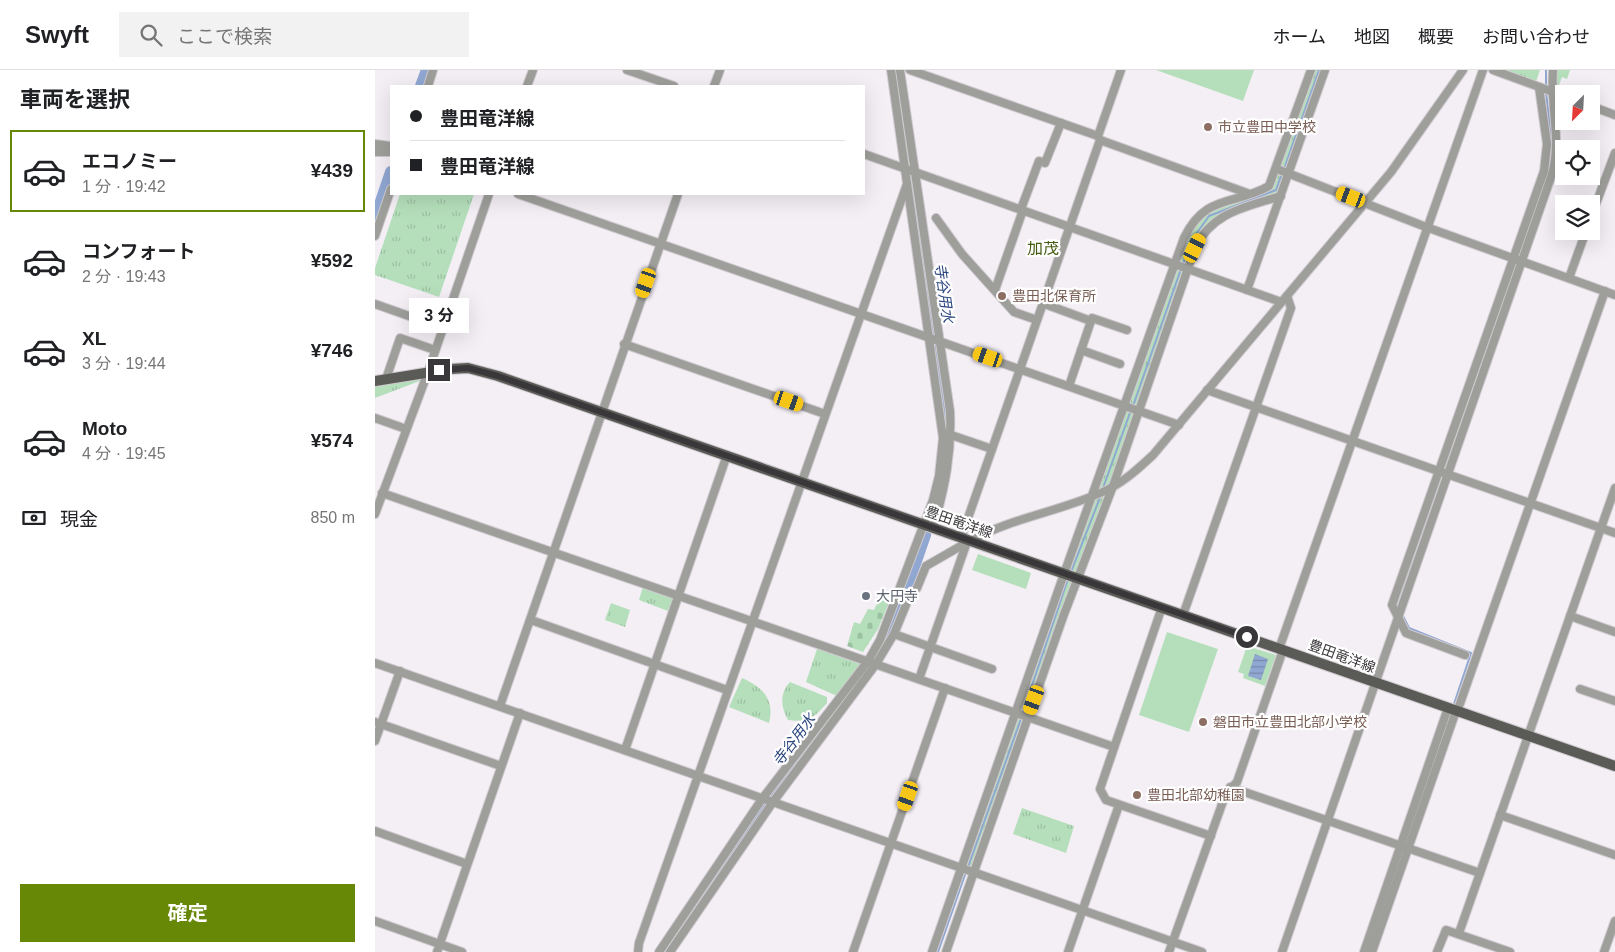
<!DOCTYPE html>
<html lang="ja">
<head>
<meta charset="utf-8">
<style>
  body { margin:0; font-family:Arial,"Noto Sans JP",sans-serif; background:#f2f2f2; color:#202124; height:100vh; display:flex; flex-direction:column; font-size:19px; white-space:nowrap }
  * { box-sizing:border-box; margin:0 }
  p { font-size:16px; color:#757577 }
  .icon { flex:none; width:28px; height:28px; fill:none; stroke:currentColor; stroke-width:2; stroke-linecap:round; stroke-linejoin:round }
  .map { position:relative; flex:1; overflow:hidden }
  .details { display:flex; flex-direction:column; background:#fff; width:375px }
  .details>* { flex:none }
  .top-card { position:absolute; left:15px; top:15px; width:475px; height:110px; border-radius:0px; box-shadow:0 5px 20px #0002; display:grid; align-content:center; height:110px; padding:0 20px; background:#fff }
  .needle { width:32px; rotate:204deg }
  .tools { position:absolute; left:1180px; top:15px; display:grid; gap:10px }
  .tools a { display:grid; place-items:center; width:45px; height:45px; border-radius:0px; background:#fff; box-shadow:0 5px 20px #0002; font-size:25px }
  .end { position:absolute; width:22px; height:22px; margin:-11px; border:6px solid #393739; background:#fff; box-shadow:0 0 0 2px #fff }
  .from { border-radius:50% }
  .bubble { position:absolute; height:35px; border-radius:0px; background:#fff; box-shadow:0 5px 20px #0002; font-size:16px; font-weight:700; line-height:35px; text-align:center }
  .car { position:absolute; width:15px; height:30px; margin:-15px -8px; border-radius:6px; box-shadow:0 0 4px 1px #0007; background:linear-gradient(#f5c518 24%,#345 0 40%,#f5c518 0 76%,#345 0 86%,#f5c518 0) }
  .top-card b { display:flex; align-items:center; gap:18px; height:48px; font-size:19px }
  .top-card b+b { border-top:1px solid #e0e0e0 }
  .top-card i { width:12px; height:12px; background:#202124 }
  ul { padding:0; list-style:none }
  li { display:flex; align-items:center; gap:15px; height:82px; margin:0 10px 8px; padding:0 10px; border:2px solid transparent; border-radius:0px }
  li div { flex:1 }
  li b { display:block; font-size:19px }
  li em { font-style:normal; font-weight:700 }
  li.current { border-color:#678806 }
  li>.icon { width:45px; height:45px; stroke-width:1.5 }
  h2 { padding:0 20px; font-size:22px; line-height:60px }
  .pay { display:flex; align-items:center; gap:12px; height:55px; padding:0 20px; font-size:19px }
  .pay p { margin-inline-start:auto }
  .cta { display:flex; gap:10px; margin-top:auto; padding:10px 20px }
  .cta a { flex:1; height:58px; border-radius:0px; background:#678806; color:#fff; font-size:20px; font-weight:700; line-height:58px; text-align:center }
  header { display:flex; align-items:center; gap:30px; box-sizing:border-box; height:70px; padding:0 25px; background:#fff; border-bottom:1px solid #e0e0e0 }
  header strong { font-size:24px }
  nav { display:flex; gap:28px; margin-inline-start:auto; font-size:18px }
  .search { width:350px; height:45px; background:#f2f2f2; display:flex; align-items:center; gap:12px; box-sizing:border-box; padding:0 18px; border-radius:0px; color:#757577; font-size:19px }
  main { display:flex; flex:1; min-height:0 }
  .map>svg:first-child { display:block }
</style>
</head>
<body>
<header>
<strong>Swyft</strong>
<div class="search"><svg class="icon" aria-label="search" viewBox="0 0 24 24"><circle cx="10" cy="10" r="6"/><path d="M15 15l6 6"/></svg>ここで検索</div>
<nav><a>ホーム</a><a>地図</a><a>概要</a><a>お問い合わせ</a></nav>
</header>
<main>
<section class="details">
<h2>車両を選択</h2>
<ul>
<li class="current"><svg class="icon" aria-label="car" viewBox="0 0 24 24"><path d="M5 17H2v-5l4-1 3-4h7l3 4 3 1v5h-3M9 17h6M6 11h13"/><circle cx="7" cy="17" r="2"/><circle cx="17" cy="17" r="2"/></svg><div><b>エコノミー</b><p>1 分 · 19:42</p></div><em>¥439</em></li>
<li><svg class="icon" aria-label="car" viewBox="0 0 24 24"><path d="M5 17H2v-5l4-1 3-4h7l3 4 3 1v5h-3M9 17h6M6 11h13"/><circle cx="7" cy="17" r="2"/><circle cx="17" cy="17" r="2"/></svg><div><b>コンフォート</b><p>2 分 · 19:43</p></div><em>¥592</em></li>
<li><svg class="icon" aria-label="car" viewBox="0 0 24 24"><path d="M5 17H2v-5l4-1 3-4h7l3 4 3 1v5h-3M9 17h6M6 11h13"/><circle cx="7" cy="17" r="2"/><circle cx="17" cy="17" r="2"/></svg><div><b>XL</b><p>3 分 · 19:44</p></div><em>¥746</em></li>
<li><svg class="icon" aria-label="car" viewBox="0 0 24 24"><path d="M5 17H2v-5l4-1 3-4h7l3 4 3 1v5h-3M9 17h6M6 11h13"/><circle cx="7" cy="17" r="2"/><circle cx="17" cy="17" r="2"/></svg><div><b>Moto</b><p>4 分 · 19:45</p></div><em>¥574</em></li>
</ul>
<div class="pay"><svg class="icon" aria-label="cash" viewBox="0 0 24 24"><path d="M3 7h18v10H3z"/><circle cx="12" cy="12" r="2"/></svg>現金<p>850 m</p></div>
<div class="cta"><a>確定</a></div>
</section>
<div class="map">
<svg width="1240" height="882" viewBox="0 0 1240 882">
  <defs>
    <pattern id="grass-tufts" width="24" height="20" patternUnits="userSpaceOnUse" patternTransform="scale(1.25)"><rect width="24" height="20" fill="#b5dfbb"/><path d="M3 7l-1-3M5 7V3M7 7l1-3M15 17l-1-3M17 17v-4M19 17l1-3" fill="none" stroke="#9cc0a2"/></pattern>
    <pattern id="cemetery-stones" width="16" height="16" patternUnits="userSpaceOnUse" patternTransform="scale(1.25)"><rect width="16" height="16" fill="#b5dfbb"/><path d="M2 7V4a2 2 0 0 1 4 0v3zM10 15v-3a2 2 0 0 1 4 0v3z" fill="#9cc0a2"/></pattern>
    <pattern id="water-rules" width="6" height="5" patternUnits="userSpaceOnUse" patternTransform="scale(1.25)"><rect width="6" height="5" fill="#90a7d2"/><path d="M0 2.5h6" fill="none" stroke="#7789ab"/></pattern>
  </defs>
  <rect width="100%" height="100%" fill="#f4eff5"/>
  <g fill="url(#grass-tufts)">
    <polygon points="516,0 525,0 576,355 558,458 519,559 505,585 294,882 284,882 387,729 493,591 533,499 566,392 566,350"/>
    <polygon points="936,0 950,0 906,126 851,145 820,178 599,802 586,798 807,174 824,146 894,116"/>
    <polygon points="1118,0 1165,0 1160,15"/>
    <polygon points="1180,0 1195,0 1192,9 1187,7 1183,18 1176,14"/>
    <polygon points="25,124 99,124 64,227 0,205 0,198"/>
    <polygon points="48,303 50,309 0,328 0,311"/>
    <polygon points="268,516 298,528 293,541 264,530"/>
    <polygon points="236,533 255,540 250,557 230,550"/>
    <polygon points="443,576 489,592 462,626 431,612"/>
    <path d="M367,608C388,617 400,630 394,653L354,637Z"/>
    <path d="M415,612L452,627V633C440,647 433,653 413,650C406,637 404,624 415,612Z"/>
    <polygon points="647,738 699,756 691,783 638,764"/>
  </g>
  <polygon fill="url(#cemetery-stones)" points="505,527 515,530 503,559 488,582 472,576 479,552 485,554 493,539 499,540"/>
  <g fill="#b5dfbb">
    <polygon points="781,0 879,0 868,31"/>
    <polygon points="603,484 656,503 651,519 597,500"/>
    <polygon points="792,562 843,579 814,662 764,645"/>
    <polygon points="872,576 901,585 890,616 868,608 869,604 863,602"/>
  </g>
  <polygon fill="url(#water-rules)" points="880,584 893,589 886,610 873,606"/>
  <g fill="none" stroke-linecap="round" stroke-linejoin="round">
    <g stroke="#90a7d2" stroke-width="2">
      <polyline points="1171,17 1171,0"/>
      <polyline points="1171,22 1177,77"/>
      <polyline points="909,99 944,0"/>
      <polyline points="808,194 816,171 834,146 901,120 907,103"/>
      <polyline points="758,336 806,199"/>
      <polyline points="1069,401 1140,198"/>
      <polyline points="728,418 756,340"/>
      <polyline points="696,502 726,425"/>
      <polyline points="1024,537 1022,533 1067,405"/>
      <polyline points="1027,544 1034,558 1096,583 1078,637"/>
      <polyline points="648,642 693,509"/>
      <polyline points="1060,689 1075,644"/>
      <polyline points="593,797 647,646"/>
      <polyline points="563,882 591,802"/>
    </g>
    <g stroke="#90a7d2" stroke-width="12">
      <polyline points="521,0 571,347 571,374"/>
      <polyline points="46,16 52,0"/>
      <polyline points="0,149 16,102"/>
      <polyline points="556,450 565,421"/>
      <polyline points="289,882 398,724 506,580 524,540 550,465"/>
    </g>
    <defs>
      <g id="minor">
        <polyline points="252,0 299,16"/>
        <path d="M525,0L575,341C577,383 570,418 558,458"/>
        <polyline points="535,0 723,66"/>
        <polyline points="1118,0 1189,26"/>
        <polyline points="53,16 58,0"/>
        <polyline points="152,16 158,0"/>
        <polyline points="339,16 345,0"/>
        <polyline points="1216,36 1240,45"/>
        <polyline points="725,70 872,123"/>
        <polyline points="0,74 15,76 16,79"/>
        <polyline points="0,82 16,82"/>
        <polyline points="489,84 906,232"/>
        <polyline points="902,99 1051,157 1240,225"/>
        <polyline points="143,124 804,355"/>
        <polyline points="646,139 664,91 670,93 686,53"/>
        <polyline points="1216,147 1240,83"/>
        <polyline points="561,148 587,184 639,242 662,250"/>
        <polyline points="0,166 16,119"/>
        <polyline points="1194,208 1211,161"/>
        <polyline points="620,220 648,140"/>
        <polyline points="872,220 950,0"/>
        <polyline points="667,233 716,251"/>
        <polyline points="0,234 68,258"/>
        <polyline points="249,274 450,344"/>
        <polyline points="706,280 745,294"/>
        <polyline points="11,309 25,268 60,280"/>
        <polyline points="694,316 717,248 752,260"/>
        <polyline points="832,320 1240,463"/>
        <polyline points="0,348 31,359"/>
        <polyline points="576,365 617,379"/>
        <polyline points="7,423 739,677"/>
        <polyline points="0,444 53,302 114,124"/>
        <polyline points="586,468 725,70 723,66 746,0"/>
        <path d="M595,471C638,447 688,441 732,420C750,411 764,398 778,385L1016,102L1088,0"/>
        <polyline points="787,537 725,719 731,730 836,766"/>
        <polyline points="808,545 916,238 912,226"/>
        <polyline points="1195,546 1240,562"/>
        <polyline points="156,550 352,620"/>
        <polyline points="519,564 617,599"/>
        <polyline points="904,579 1108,0"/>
        <polyline points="1090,585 1031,563 1017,535 1169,101 1172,74 1164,17"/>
        <polyline points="0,593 827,882"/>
        <polyline points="544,609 592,472"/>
        <polyline points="1205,619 1240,631"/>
        <polyline points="125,636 303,124"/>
        <polyline points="1082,642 1230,221"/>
        <polyline points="0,652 126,696"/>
        <polyline points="0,671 25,601"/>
        <polyline points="250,680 352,385"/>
        <polyline points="855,717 1105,803"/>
        <polyline points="1125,745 1240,785"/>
        <polyline points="0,761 92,794"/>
        <polyline points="0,851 87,882"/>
        <polyline points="1084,863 1240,418"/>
        <polyline points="62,882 145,643"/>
        <polyline points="263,882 264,873 532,114"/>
        <polyline points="284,882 387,729 493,591 505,570 558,430 564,406 568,368 516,0"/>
        <polyline points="295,882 398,732 501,594 519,564 535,525 542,518 551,496 591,473"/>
        <polyline points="478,882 570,618"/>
        <path d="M557,882L689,504L809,168C831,123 859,136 894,116L936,0"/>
        <path d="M571,882L688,547L738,416L820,178C837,142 871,137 906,126"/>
        <polyline points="693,882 744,735"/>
        <polyline points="794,882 851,723 862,712 908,580"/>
        <path d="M907,882L1177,104C1187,70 1175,35 1178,0"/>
        <polyline points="989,882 1073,638"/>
        <polyline points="997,882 1081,641"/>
        <polyline points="1062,882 1071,860 1135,882"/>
        <polyline points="1229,882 1240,851"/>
      </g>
      <polyline id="major" points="0,311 75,299 93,298 123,306 1240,696"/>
    </defs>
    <use href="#minor" stroke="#cfcacf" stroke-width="10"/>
    <use href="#major" stroke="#cfcacf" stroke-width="12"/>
    <use href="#minor" stroke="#9e9e9b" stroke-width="8"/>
    <use href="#major" stroke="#5a5b56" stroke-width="10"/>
  </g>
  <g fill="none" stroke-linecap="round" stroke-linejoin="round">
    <polyline stroke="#393739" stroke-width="6" points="64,300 93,298 123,306 872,567"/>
  </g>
  <g fill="#8d6e63" stroke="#fffeff" stroke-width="2">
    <circle cx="833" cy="57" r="5"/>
    <circle cx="627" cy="226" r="5"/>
    <circle cx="828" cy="652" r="5"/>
    <circle cx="762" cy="725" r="5"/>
  </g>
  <circle fill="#6b7280" stroke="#fffeff" stroke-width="2" cx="491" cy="526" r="5"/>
  <g text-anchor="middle" stroke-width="4.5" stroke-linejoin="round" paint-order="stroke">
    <g font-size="14" fill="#785e54" stroke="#fffeff" text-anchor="start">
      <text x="843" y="62">市立豊田中学校</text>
      <text x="637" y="231">豊田北保育所</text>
      <text x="838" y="657">磐田市立豊田北部小学校</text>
      <text x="772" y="730">豊田北部幼稚園</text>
    </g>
    <g font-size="14" fill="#393739" stroke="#fffeff">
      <text transform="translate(584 452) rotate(19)" y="5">豊田竜洋線</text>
      <text transform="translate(967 586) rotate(20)" y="5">豊田竜洋線</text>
    </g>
    <g font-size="14" fill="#5b616d" stroke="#fffeff" text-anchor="start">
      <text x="501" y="531">大円寺</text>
    </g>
    <g font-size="15" font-style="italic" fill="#2d487f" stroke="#fffeff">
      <text transform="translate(569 223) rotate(82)" y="5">寺谷用水</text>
      <text transform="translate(419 670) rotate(-53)" y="5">寺谷用水</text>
    </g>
    <g font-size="16" fill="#455b12" stroke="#fffeff">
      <text x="668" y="184">加茂</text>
    </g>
  </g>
</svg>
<div class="tools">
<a><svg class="needle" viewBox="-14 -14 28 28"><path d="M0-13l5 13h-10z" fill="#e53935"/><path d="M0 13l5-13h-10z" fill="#757577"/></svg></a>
<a><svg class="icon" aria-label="locate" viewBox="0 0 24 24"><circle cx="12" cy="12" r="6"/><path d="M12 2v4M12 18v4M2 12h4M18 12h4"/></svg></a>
<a><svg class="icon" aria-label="layers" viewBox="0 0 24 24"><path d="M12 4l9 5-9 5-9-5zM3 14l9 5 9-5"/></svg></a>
</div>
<i class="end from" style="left:872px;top:567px"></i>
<i class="end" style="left:64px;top:300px"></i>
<div class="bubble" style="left:34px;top:228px;width:60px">3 分</div>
<i class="car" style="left:976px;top:127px;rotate:291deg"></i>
<i class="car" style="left:820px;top:178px;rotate:26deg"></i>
<i class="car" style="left:271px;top:213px;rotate:199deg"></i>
<i class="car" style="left:613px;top:287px;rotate:289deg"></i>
<i class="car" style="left:414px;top:331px;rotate:109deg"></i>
<i class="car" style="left:659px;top:630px;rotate:200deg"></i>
<i class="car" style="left:533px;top:726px;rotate:199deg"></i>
<div class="top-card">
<b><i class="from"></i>豊田竜洋線</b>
<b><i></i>豊田竜洋線</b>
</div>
</div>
</main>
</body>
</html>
